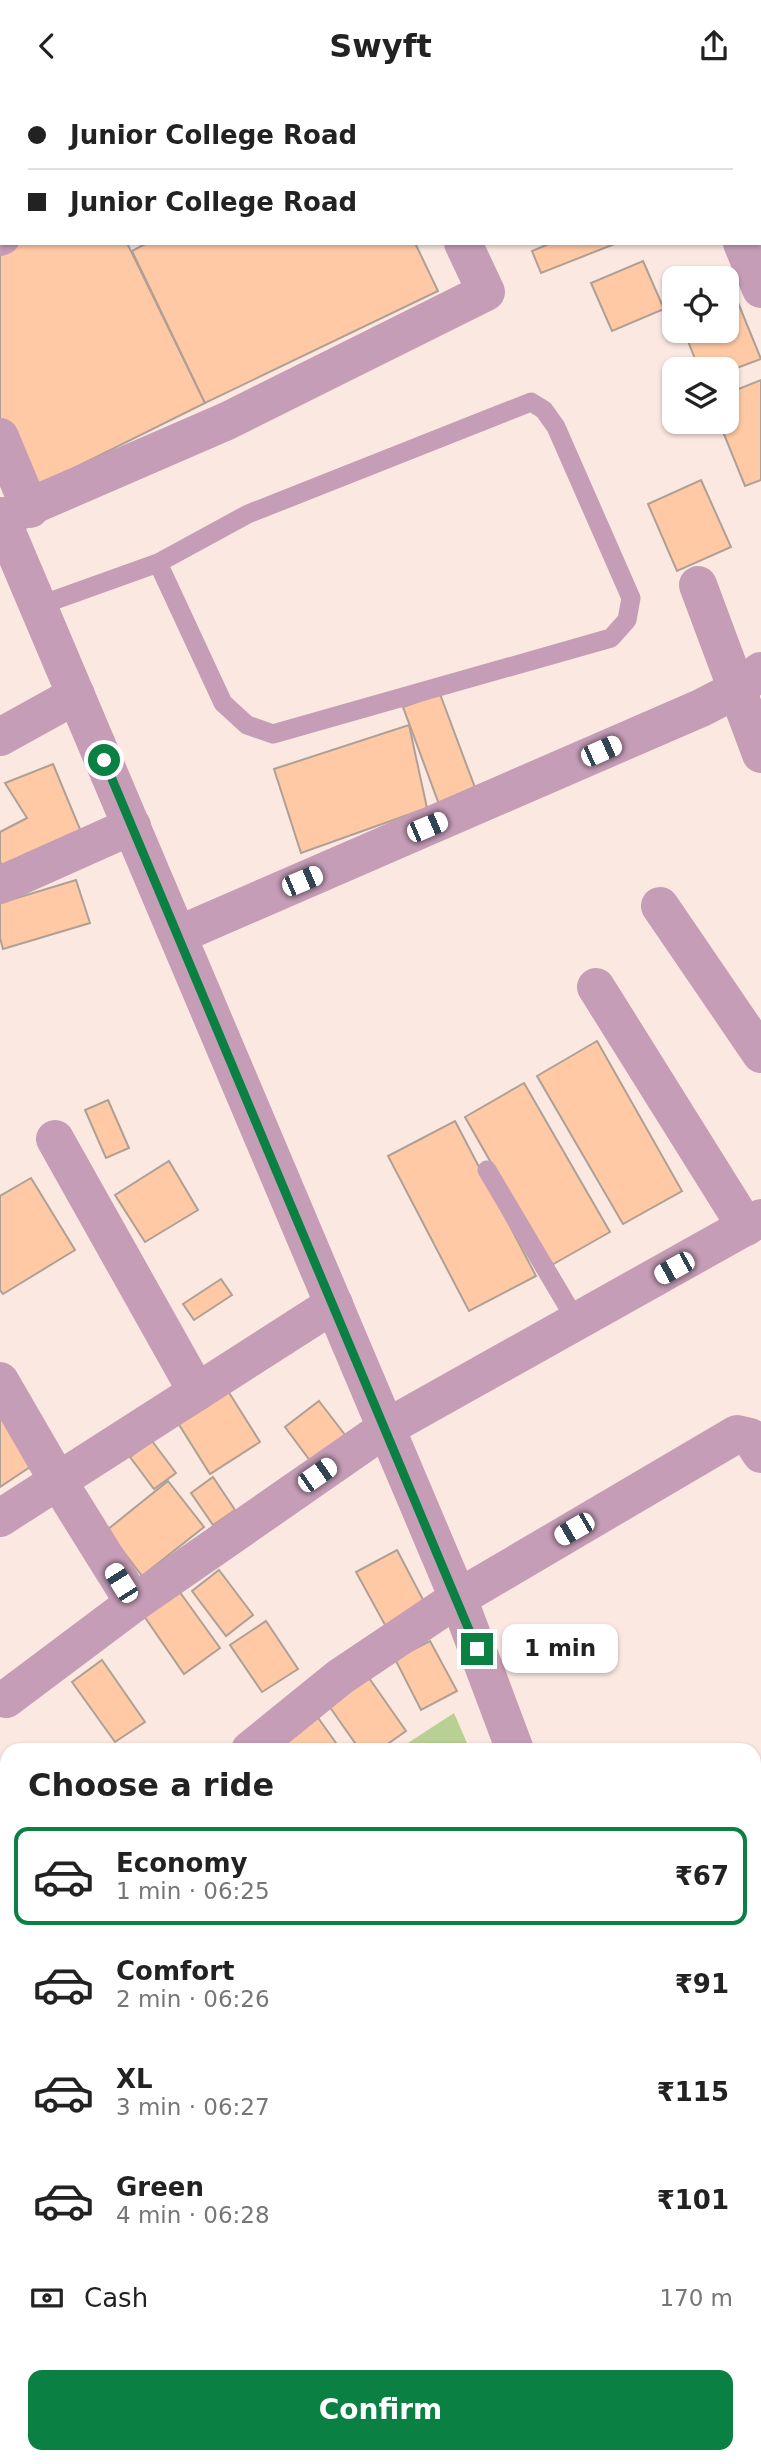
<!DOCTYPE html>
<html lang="en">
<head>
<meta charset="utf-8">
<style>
  body { margin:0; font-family:"DejaVu Sans",sans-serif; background:#f6f6f6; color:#222; height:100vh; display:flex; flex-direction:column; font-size:26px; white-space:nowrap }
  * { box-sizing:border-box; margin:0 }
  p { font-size:23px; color:#767676 }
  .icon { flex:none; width:38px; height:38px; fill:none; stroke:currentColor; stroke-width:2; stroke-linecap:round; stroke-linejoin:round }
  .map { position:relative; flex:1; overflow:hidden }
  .side { position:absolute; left:0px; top:1652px; width:761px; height:721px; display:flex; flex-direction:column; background:#fff; border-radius:21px 21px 0 0; box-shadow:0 2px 5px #0004 }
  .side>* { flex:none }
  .hud { position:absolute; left:0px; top:0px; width:761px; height:154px; box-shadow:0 2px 5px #0004; display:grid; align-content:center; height:154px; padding:0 28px; background:#fff }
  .buttons { position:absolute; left:662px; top:175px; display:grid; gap:14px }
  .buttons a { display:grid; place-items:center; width:77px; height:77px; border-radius:14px; background:#fff; box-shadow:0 2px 5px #0004; font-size:35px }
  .end { position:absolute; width:32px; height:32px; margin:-16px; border:9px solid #0b8043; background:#fff; box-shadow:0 0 0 4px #fff }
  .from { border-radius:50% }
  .bubble { position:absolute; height:49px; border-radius:14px; background:#fff; box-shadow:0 2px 5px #0004; font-size:23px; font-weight:700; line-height:49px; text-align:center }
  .car { position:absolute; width:21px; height:42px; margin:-21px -10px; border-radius:9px; box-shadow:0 0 5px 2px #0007; background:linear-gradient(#fff 24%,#345 0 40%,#fff 0 76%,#345 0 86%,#fff 0) }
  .hud b { display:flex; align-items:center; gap:24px; height:66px; font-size:26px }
  .hud b+b { border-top:2px solid #e0e0e0 }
  .hud i { width:18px; height:18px; background:#222 }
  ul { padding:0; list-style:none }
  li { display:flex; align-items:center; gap:21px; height:98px; margin:0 14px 10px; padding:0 14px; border:4px solid transparent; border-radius:14px }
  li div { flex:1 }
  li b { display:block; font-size:26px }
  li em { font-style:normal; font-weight:700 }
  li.current { border-color:#0b8043 }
  li>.icon { width:63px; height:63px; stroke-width:1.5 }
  h2 { padding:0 28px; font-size:32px; line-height:84px }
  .pay { display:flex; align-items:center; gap:18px; height:77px; padding:0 28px; font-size:26px }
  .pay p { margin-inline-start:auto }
  .action { display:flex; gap:14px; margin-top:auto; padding:14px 28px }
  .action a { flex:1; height:80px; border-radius:14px; background:#0b8043; color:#fff; font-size:28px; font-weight:700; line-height:80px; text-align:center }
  header { display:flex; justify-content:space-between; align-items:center; height:91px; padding:0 28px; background:#fff; font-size:32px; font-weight:700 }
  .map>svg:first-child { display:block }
</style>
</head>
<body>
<header><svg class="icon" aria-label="back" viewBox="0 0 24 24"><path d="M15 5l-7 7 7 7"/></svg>Swyft<svg class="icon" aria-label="share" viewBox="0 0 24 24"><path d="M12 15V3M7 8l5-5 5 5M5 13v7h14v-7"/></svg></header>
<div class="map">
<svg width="761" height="2373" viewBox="0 0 761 2373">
  <rect width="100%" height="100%" fill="#fbe8e1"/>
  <polygon fill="#f0d9cf" points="7,2180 7,2366 484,2366 476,2373 0,2373 0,2184"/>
  <polygon fill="#b9d095" points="454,1622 470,1659 397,1659"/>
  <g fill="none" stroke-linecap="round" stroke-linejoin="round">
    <g stroke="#83c3fb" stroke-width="10">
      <polyline points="754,1756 761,1751"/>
      <polyline points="0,2160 7,2157"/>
    </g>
  </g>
  <g fill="#ffc9a5" stroke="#afa096" stroke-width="2">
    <polygon points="98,0 333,0 334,2 94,2"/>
    <polygon points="12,152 127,152 205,312 30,399 0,329 0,157"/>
    <polygon points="147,152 415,152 438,200 205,312 132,160"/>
    <polygon points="551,152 617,152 541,182 532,160"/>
    <polygon points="643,170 664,218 612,240 591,192"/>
    <polygon points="730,192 761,268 726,281 726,278 699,278 684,240 726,240 726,193"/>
    <polygon points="761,289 761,389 745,395 719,331 726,331 726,303"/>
    <polygon points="701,389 731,456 677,480 648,413"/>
    <polygon points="440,603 477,702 440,716 403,616"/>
    <polygon points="409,634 427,717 301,762 274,678"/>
    <polygon points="53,673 84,748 4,781 0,770 0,741 27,727 5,692"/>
    <polygon points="76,789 90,832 3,858 0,847 0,812"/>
    <polygon points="597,950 682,1100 623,1133 537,985"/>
    <polygon points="524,992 610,1141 550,1175 465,1026"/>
    <polygon points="108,1009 129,1057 106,1067 85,1019"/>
    <polygon points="455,1030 536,1185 469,1220 388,1065"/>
    <polygon points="169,1070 198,1119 145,1151 115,1104"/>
    <polygon points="31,1087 75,1159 3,1203 0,1199 0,1105"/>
    <polygon points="221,1188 232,1204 194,1229 183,1213"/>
    <polygon points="228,1300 260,1351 210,1383 178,1332"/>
    <polygon points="319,1310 349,1349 314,1375 285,1336"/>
    <polygon points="0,1319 36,1372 0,1396"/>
    <polygon points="152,1350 176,1382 154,1398 130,1366"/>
    <polygon points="213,1386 235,1419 213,1434 191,1402"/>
    <polygon points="168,1390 204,1436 142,1485 107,1439"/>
    <polygon points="397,1459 430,1522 390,1543 356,1481"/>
    <polygon points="219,1479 253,1524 226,1545 192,1500"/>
    <polygon points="179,1500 220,1557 184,1583 144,1525"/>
    <polygon points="266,1530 298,1578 262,1601 230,1554"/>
    <polygon points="430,1550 457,1600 421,1619 395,1568"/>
    <polygon points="102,1569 145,1631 115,1651 72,1591"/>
    <polygon points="362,1577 406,1640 379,1659 360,1659 322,1605"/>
    <polygon points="311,1617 341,1659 292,1659 278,1640"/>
    <polygon points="81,2366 343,2366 347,2373 85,2373"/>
    <polygon points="343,2366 401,2366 390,2373 347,2373"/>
    <polygon points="508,2366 582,2366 584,2369 578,2373 502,2373"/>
    <polygon points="593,2366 612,2366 616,2373 588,2373 587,2370"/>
    <polygon points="704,2366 735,2366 741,2373 698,2373"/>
  </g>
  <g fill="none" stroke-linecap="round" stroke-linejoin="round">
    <g stroke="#c59db7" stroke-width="19">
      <polyline points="38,515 158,472 248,423 531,311 544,319 556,336 631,507 627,529 611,547 273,643 247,634 223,612 158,472"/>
      <polyline points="487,1079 577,1231"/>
      <polyline points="0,2271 7,2282"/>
      <polyline points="60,2366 65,2373"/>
    </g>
    <g stroke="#c59db7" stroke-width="38">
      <polyline points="64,0 65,2"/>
      <polyline points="390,0 391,2"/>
      <polyline points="680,0 681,2"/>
      <polyline points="30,2 34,0"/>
      <polyline points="0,14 2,14"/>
      <polyline points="0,146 2,145"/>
      <polyline points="742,152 761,198"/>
      <polyline points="0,346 30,418"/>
      <polyline points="1,428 227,330 486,201 463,152"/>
      <polyline points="698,494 761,663"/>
      <polyline points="0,646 76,604"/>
      <polyline points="0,794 132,735"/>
      <polyline points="660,815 761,963"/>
      <polyline points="178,844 701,617 736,599 761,580"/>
      <polyline points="596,896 746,1136"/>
      <polyline points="55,1048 197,1301"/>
      <polyline points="0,1290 58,1390 134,1512"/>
      <polyline points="0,1427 334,1213"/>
      <polyline points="6,1608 134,1512 386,1337 761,1127"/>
      <polyline points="250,1659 340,1586 458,1507 737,1343 750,1346 761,1363"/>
      <polyline points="0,1839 7,1837"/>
    </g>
    <g stroke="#c59db7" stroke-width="38">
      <polyline points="0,425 458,1507 515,1659"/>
      <polyline points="754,2183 761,2193"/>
    </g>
  </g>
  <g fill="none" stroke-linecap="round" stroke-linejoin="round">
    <polyline stroke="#0b8043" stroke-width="9" points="104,669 477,1558"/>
  </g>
</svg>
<div class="buttons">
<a><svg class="icon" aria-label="locate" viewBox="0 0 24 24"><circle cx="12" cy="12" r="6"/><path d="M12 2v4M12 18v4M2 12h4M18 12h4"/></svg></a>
<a><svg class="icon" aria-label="layers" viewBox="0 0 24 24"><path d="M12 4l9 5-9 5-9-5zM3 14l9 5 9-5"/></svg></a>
</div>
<i class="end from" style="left:104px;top:669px"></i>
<i class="end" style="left:477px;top:1558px"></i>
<div class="bubble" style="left:502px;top:1533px;width:116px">1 min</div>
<i class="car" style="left:601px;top:660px;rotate:66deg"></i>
<i class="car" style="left:427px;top:736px;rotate:67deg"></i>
<i class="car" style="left:302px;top:790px;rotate:67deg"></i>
<i class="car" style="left:674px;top:1177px;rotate:241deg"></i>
<i class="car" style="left:317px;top:1384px;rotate:55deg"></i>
<i class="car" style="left:574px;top:1438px;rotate:240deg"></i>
<i class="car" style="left:121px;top:1492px;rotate:328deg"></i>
<div class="hud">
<b><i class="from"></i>Junior College Road</b>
<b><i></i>Junior College Road</b>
</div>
<section class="side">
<h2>Choose a ride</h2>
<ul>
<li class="current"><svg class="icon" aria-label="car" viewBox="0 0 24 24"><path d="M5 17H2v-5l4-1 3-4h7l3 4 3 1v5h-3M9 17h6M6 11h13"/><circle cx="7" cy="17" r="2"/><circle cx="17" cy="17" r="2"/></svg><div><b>Economy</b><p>1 min · 06:25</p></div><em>₹67</em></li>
<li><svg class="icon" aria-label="car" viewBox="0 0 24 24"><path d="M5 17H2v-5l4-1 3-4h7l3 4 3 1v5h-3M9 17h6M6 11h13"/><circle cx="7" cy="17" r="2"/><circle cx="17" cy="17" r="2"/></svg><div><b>Comfort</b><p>2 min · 06:26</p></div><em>₹91</em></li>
<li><svg class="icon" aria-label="car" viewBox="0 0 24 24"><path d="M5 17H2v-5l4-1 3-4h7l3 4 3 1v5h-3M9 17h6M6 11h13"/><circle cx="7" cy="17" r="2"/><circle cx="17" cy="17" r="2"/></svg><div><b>XL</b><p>3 min · 06:27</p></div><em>₹115</em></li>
<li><svg class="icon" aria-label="car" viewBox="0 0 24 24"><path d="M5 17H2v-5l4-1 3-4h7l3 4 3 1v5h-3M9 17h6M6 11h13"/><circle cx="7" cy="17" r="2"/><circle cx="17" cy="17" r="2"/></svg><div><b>Green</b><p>4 min · 06:28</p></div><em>₹101</em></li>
</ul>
<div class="pay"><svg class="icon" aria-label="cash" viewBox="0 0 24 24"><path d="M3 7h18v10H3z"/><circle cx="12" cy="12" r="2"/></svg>Cash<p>170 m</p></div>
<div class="action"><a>Confirm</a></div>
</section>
</div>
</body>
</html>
